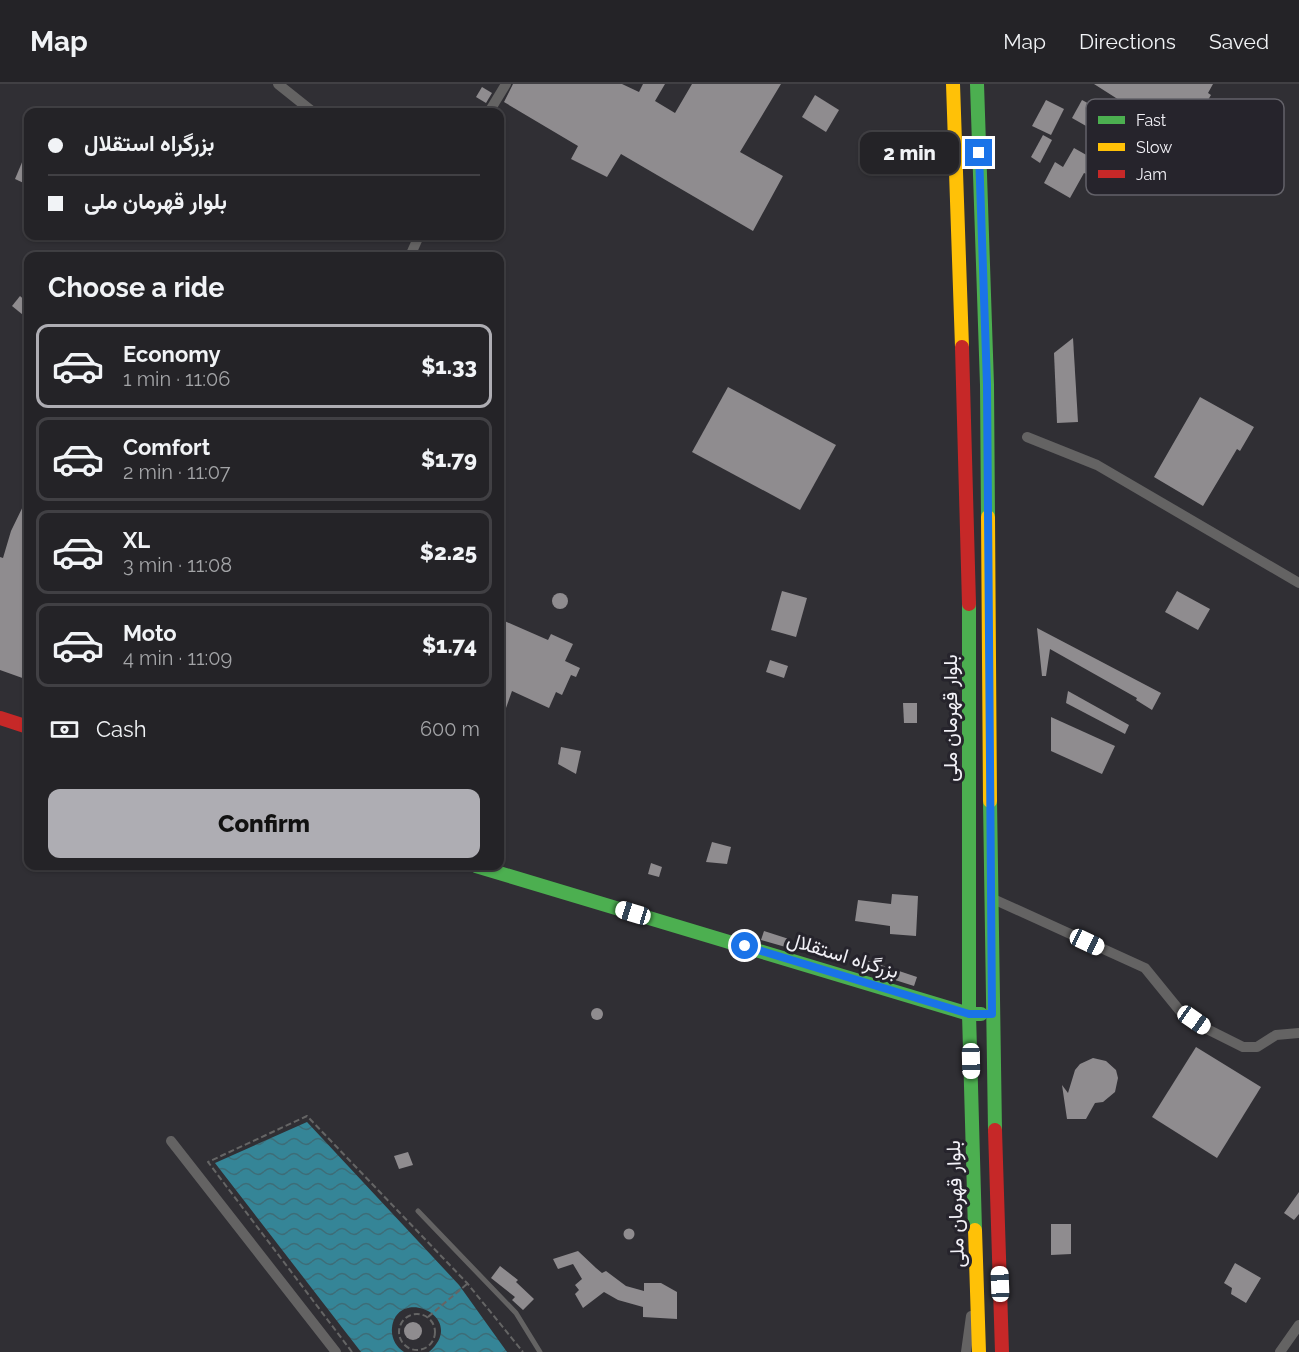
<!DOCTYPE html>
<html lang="en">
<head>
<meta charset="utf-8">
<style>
  body { margin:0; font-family:Raleway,Vazirmatn,sans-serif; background:#302f33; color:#f1f3f6; height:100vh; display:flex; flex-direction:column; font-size:22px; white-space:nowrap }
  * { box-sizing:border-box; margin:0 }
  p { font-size:20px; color:#a3a4a7 }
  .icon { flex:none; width:33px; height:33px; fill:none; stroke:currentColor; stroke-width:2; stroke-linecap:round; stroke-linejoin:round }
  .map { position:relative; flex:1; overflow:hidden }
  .panel { position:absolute; left:24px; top:168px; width:480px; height:618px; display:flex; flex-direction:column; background:#242327; border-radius:12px; box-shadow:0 2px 4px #0004,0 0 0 2px #414044 }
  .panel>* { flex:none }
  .hud { position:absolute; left:24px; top:24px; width:480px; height:132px; border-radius:12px; box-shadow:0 2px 4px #0004,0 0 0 2px #414044; display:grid; align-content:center; height:132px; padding:0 24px; background:#242327 }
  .end { position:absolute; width:27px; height:27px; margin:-14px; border:8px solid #1a73e8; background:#fff; box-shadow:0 0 0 3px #fff }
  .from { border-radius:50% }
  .bubble { position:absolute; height:42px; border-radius:12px; background:#242327; box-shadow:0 2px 4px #0004,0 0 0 2px #414044; font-size:20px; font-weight:800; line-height:42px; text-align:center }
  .car { position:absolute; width:18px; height:36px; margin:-18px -9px; border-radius:8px; box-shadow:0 0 4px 2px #0007; background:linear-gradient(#fff 24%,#345 0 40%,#fff 0 76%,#345 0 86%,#fff 0) }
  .hud b { display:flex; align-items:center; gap:21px; height:57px; font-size:22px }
  .hud b+b { border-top:2px solid #414044 }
  .hud i { width:15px; height:15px; background:#f1f3f6 }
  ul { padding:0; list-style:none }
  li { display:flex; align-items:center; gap:18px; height:84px; margin:0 12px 9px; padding:0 12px; border:3px solid #414044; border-radius:12px }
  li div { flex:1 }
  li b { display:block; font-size:22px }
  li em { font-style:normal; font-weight:800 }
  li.current { border-color:#aeadb3 }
  li>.icon { width:54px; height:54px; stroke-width:1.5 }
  h2 { padding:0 24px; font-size:27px; line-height:72px }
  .pay { display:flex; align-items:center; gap:15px; height:66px; padding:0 24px; font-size:22px }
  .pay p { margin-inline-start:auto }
  .cta { display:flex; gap:12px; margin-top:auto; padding:12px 24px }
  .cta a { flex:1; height:69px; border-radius:12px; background:#aeadb3; color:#111; font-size:24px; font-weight:800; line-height:69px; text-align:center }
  header { display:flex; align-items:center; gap:36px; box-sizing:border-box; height:84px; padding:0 30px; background:#242327; border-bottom:2px solid #414044 }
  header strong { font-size:28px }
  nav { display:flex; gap:33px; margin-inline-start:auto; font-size:21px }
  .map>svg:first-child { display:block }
</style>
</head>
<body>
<header>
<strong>Map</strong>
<nav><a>Map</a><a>Directions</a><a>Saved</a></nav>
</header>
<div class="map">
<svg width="1299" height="1268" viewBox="0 0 1299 1268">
  <defs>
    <pattern id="water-waves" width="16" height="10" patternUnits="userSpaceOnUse" patternTransform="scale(1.5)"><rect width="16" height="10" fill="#358597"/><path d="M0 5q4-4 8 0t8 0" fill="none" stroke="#3d6d78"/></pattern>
  </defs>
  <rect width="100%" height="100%" fill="#302f34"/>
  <path fill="url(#water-waves)" d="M307,1038L459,1201L507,1268H429C469,1233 397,1201 392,1244C391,1254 396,1263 404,1268H361L215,1079Z"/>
  <g fill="#8f8c8f">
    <polygon points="513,0 622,0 639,8 643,0 665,0 655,17 675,29 692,0 781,0 740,68 783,92 753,147 621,70 607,93 571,75 578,62 504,18"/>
    <polygon points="1094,0 1213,0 1208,9 1211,11 1189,47 1162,31 1160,35 1127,21"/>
    <polygon points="482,3 492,9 486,19 476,13"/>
    <polygon points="815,11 839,26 826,48 802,33"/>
    <polygon points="1046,16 1064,25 1051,51 1032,42"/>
    <polygon points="1082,16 1119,36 1109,55 1072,34"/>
    <polygon points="1043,51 1052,56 1040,79 1031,73"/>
    <polygon points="28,64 28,101 15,95"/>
    <polygon points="1074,64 1097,77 1089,91 1084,89 1070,114 1044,99 1055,78 1063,83"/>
    <polygon points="20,212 28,219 28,235 12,222"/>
    <polygon points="1073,254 1078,338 1057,339 1054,269"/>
    <polygon points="728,303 836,361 800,426 692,368"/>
    <polygon points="1200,313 1254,343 1240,367 1237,365 1203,422 1154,393"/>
    <polygon points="28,412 28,596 0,586 0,473 3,474 11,447"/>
    <polygon points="782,507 807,514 796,553 771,546"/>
    <polygon points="1177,507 1210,525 1198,546 1165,528"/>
    <circle cx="560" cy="517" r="8"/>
    <polygon points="500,535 548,556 551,550 573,560 565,577 580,584 576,593 571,591 562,611 556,608 549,624 512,607 501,638 500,563 503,554 500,553"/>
    <polygon points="1037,544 1161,609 1152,626 1136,616 1137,614 1050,565 1046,592 1042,592"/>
    <polygon points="770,576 788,582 784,594 766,588"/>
    <polygon points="1068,607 1129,641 1125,650 1066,619"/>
    <polygon points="903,619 917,619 917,639 904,639"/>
    <polygon points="1051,633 1115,662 1102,690 1051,667"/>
    <polygon points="561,663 581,667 576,690 558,680"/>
    <polygon points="712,758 731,763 727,780 706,778"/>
    <polygon points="651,779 662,783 659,793 648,790"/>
    <polygon points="892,810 918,812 916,852 890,850 890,842 855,837 858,816 891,820"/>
    <polygon points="764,847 792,856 789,864 761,856"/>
    <polygon points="863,875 917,893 914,902 860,885"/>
    <circle cx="597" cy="930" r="6"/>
    <polygon points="1196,963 1261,1003 1217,1074 1152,1033"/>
    <polygon points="1093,974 1106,977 1116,986 1118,994 1115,1008 1103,1018 1095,1019 1086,1035 1067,1035 1062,1001 1068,1009 1075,986 1080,980"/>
    <polygon points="408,1068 413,1081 399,1085 394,1072"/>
    <polygon points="1299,1108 1299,1130 1294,1136 1284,1129"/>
    <polygon points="1051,1140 1071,1140 1071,1170 1051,1171"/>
    <circle cx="629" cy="1150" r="5.5"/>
    <polygon points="578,1167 596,1184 602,1189 606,1187 626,1202 644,1207 644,1199 661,1199 677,1208 677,1235 643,1233 643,1223 618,1216 604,1208 583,1224 575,1210 579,1206 575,1201 582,1195 573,1180 558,1185 553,1175"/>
    <polygon points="1235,1179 1261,1194 1246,1219 1231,1210 1232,1204 1224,1199"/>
    <polygon points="500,1182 518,1196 516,1198 534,1215 523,1226 512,1216 515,1213 491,1194"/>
    <circle cx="413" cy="1247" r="9"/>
  </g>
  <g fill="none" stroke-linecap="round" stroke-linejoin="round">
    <g stroke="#656565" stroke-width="2" stroke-dasharray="6 3" stroke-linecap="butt">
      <circle cx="417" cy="1248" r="18"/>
      <polyline points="428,1233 467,1200"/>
      <polyline points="352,1268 208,1078 307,1032 467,1199 523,1268"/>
    </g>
    <polyline stroke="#646363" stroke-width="5" points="418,1127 516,1229 540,1268"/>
    <g stroke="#646363" stroke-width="10">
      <polyline points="278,0 313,28"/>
      <polyline points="489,28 506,0"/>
      <polyline points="410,172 419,152"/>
      <polyline points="1027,353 1097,381 1299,499"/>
      <polyline points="991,814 1145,884 1180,927 1207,945 1243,963 1257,963 1276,951 1299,949"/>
      <polyline points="171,1057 336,1268"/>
      <polyline points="966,1268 971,1232"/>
      <polyline points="1280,1268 1299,1241"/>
    </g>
    <g stroke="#4caf50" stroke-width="14">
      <polyline points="977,0 987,301 988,433"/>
      <polyline points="969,520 969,930 975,1146"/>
      <polyline points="990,717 995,1046"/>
      <polyline points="476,782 969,930 981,930"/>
    </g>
    <g stroke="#ffc107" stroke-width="14">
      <polyline points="953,0 962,263"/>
      <polyline points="988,433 990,717"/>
      <polyline points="975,1146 979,1268"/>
    </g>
    <g stroke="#c62828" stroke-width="14">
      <polyline points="962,263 969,520"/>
      <polyline points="0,634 28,643"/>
      <polyline points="995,1046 1002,1268"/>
    </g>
  </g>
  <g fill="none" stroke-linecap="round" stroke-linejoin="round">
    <polyline stroke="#1a73e8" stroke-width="8" points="745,862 969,930 992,930 987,300 979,69"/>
  </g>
  <g text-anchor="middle" stroke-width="6" stroke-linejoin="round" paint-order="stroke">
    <g font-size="20" fill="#f2f1f7" stroke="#26242c">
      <text transform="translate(950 634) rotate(-90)" y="7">بلوار قهرمان ملی</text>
      <text transform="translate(843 871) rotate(17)" y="7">بزرگراه استقلال</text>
      <text transform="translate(955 1120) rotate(-92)" y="7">بلوار قهرمان ملی</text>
    </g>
  </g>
  <rect x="1086" y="15" width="198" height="96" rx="9" fill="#26242c" stroke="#636269" stroke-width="1.5"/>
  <rect x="1098" y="32" width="27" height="8" fill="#4caf50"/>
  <rect x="1098" y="59" width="27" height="8" fill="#ffc107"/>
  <rect x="1098" y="86" width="27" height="8" fill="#c62828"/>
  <g font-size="16" fill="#f2f1f7">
    <text x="1136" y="42">Fast</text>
    <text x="1136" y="69">Slow</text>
    <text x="1136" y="96">Jam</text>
  </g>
</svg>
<i class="end from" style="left:745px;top:862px"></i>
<i class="end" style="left:979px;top:69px"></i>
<div class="bubble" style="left:860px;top:48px;width:99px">2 min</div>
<i class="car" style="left:633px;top:829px;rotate:287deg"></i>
<i class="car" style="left:1087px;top:858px;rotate:115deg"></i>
<i class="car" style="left:1194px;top:936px;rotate:125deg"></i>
<i class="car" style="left:971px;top:977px;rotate:179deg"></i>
<i class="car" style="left:1000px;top:1200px;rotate:358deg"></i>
<div class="hud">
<b><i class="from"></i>بزرگراه استقلال</b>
<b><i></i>بلوار قهرمان ملی</b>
</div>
<section class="panel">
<h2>Choose a ride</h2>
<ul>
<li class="current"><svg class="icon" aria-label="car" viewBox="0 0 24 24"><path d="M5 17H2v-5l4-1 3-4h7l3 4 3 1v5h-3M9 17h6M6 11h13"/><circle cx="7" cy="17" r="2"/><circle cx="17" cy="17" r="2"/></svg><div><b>Economy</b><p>1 min · 11:06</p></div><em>$1.33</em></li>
<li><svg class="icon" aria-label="car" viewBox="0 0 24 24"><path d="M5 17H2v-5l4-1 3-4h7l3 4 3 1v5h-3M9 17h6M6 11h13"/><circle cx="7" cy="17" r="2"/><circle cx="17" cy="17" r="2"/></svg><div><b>Comfort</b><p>2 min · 11:07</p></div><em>$1.79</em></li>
<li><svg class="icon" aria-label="car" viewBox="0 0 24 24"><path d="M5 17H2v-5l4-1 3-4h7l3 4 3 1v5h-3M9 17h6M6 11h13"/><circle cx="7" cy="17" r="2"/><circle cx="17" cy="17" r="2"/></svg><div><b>XL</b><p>3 min · 11:08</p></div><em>$2.25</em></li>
<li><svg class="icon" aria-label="car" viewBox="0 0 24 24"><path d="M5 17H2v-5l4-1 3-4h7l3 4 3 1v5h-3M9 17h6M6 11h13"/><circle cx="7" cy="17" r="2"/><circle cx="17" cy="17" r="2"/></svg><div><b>Moto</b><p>4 min · 11:09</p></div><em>$1.74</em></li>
</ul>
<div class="pay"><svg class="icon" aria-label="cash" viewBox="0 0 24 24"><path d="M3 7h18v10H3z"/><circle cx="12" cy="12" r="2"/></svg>Cash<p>600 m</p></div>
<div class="cta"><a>Confirm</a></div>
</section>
</div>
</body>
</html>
